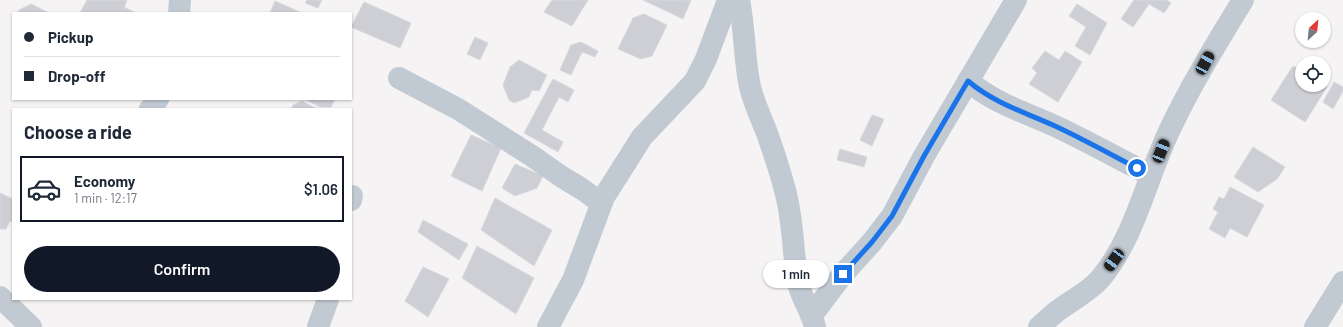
<!DOCTYPE html>
<html lang="en">
<head>
<meta charset="utf-8">
<style>
  body { margin:0; font-family:Barlow,sans-serif; background:#f6f6f7; color:#1f2937; height:100vh; display:flex; flex-direction:column; font-size:15px; white-space:nowrap }
  * { box-sizing:border-box; margin:0 }
  p { font-size:13px; color:#747a83 }
  .icon { flex:none; width:22px; height:22px; fill:none; stroke:currentColor; stroke-width:2; stroke-linecap:round; stroke-linejoin:round }
  .map { position:relative; flex:1; overflow:hidden }
  .panel { position:absolute; left:12px; top:108px; width:340px; height:192px; display:flex; flex-direction:column; background:#fff; border-radius:0px; box-shadow:0 1px 3px #0004 }
  .panel>* { flex:none }
  .hud { position:absolute; left:12px; top:12px; width:340px; height:88px; border-radius:0px; box-shadow:0 1px 3px #0004; display:grid; align-content:center; height:88px; padding:0 12px; background:#fff }
  .needle { width:26px; rotate:27deg }
  .tools { position:absolute; left:1295px; top:12px; display:grid; gap:8px }
  .tools a { display:grid; place-items:center; width:36px; height:36px; border-radius:50%; background:#fff; box-shadow:0 1px 3px #0004; font-size:20px }
  .end { position:absolute; width:18px; height:18px; margin:-9px; border:5px solid #1a73e8; background:#fff; box-shadow:0 0 0 2px #fff }
  .from { border-radius:50% }
  .bubble { position:absolute; height:28px; border-radius:14px; background:#fff; box-shadow:0 1px 3px #0004; font-size:13px; font-weight:600; line-height:28px; text-align:center }
  .car { position:absolute; width:12px; height:24px; margin:-12px -6px; border-radius:5px; box-shadow:0 0 3px 1px #0007; background:linear-gradient(#222 24%,#8ab4d8 0 40%,#222 0 76%,#8ab4d8 0 86%,#222 0) }
  .hud b { display:flex; align-items:center; gap:14px; height:38px; font-size:15px }
  .hud b+b { border-top:1px solid #e0e1e3 }
  .hud i { width:10px; height:10px; background:#1f2937 }
  ul { padding:0; list-style:none }
  li { display:flex; align-items:center; gap:12px; height:66px; margin:0 8px 6px; padding:0 4px; border:2px solid transparent; border-radius:0px }
  li div { flex:1 }
  li b { display:block; font-size:15px }
  li em { font-style:normal; font-weight:600 }
  li.active { border-color:#111827 }
  li>.icon { width:36px; height:36px; stroke-width:1.5 }
  h2 { padding:0 12px; font-size:18px; line-height:48px }
  .action { display:flex; gap:8px; margin-top:auto; padding:8px 12px }
  .action a { flex:1; height:46px; border-radius:24px; background:#111827; color:#fff; font-size:16px; font-weight:600; line-height:46px; text-align:center }
  .map>svg:first-child { display:block }
</style>
</head>
<body>
<div class="map">
<svg width="1343" height="327" viewBox="0 0 1343 327">
  <rect width="100%" height="100%" fill="#f5f3f3"/>
  <g fill="#cdcfd5" stroke="#d7d9de">
    <polygon points="87,0 127,0 124,7 134,12 133,13 80,13"/>
    <polygon points="307,0 322,0 318,8 305,3"/>
    <polygon points="552,0 588,0 572,26 544,12"/>
    <polygon points="643,0 691,0 683,19"/>
    <polygon points="1134,0 1167,0 1171,3 1164,13 1149,4 1133,27 1121,19"/>
    <polygon points="275,1 302,13 270,13"/>
    <polygon points="364,2 411,23 400,48 351,27"/>
    <polygon points="31,4 49,13 18,13 19,10"/>
    <polygon points="1077,4 1107,23 1090,55 1075,46 1086,27 1069,16"/>
    <polygon points="644,14 667,25 652,56 641,59 618,49 633,18"/>
    <polygon points="475,37 488,43 480,60 467,54"/>
    <polygon points="581,42 598,51 595,57 582,52 571,75 560,70 571,45"/>
    <polygon points="1045,51 1059,60 1065,51 1082,62 1058,102 1029,84 1037,73 1032,68"/>
    <polygon points="519,60 547,75 539,91 532,90 529,97 514,103 509,100 503,85 510,67"/>
    <polygon points="1293,66 1302,71 1302,85 1323,85 1327,87 1305,122 1271,100"/>
    <polygon points="553,79 574,90 568,102 559,97 542,130 563,142 558,152 524,133"/>
    <polygon points="1334,82 1343,87 1343,91 1333,109 1323,102"/>
    <polygon points="304,99 335,99 331,107 320,107"/>
    <polygon points="302,101 317,109 291,109 293,105"/>
    <polygon points="872,115 884,119 872,146 860,140"/>
    <polygon points="471,135 501,148 482,191 451,176"/>
    <polygon points="1253,147 1285,167 1277,179 1258,192 1234,177"/>
    <polygon points="840,149 867,157 864,167 837,160"/>
    <polygon points="515,164 543,176 537,188 515,196 502,188"/>
    <polygon points="1230,187 1264,205 1247,237 1230,228 1225,238 1209,229 1218,212 1213,209 1219,197 1224,199"/>
    <polygon points="0,193 13,199 13,222 10,221 6,229 0,229"/>
    <polygon points="495,198 552,230 534,266 481,230"/>
    <polygon points="423,220 468,244 459,260 418,232"/>
    <polygon points="477,246 534,278 516,314 462,278"/>
    <polygon points="423,267 449,279 428,317 405,301"/>
  </g>
  <g fill="none" stroke-linecap="round" stroke-linejoin="round">
    <g stroke="#c1cad2" stroke-width="22">
      <path d="M739,0C745,29 744,59 750,87C754,103 761,118 767,133C774,153 781,174 786,194C793,222 793,250 797,279C800,296 811,310 815,327"/>
      <polyline points="179,13 180,0"/>
      <polyline points="399,78 458,109 532,156 562,177 582,189 601,203"/>
      <path d="M968,81C994,103 1024,112 1055,126C1087,141 1119,159 1151,175"/>
      <polyline points="150,109 158,99"/>
      <polyline points="351,200 352,196"/>
      <polyline points="0,297 31,327"/>
      <polyline points="812,315 843,274 872,242 892,216 924,156 1016,0"/>
      <polyline points="318,327 328,299"/>
      <polyline points="548,327 573,280 604,197 642,137 695,81 706,59 728,0"/>
      <path d="M1039,327C1046,321 1053,314 1060,309C1074,299 1090,291 1101,278C1136,235 1147,176 1171,127C1192,83 1218,41 1243,0"/>
      <polyline points="1315,327 1343,282"/>
    </g>
  </g>
  <g fill="none" stroke-linecap="round" stroke-linejoin="round">
    <path stroke="#1a73e8" stroke-width="5" d="M843,274L872,242L892,216L924,156L968,81C994,103 1024,112 1055,126C1083,139 1110,154 1137,168"/>
  </g>
</svg>
<div class="tools">
<a><svg class="needle" viewBox="-14 -14 28 28"><path d="M0-13l5 13h-10z" fill="#e53935"/><path d="M0 13l5-13h-10z" fill="#747a83"/></svg></a>
<a><svg class="icon" aria-label="locate" viewBox="0 0 24 24"><circle cx="12" cy="12" r="6"/><path d="M12 2v4M12 18v4M2 12h4M18 12h4"/></svg></a>
</div>
<i class="end from" style="left:1137px;top:168px"></i>
<i class="end" style="left:843px;top:274px"></i>
<div class="bubble" style="left:763px;top:260px;width:66px">1 min</div>
<i class="car" style="left:1205px;top:63px;rotate:28deg"></i>
<i class="car" style="left:1161px;top:151px;rotate:22deg"></i>
<i class="car" style="left:1114px;top:260px;rotate:216deg"></i>
<div class="hud">
<b><i class="from"></i>Pickup</b>
<b><i></i>Drop-off</b>
</div>
<section class="panel">
<h2>Choose a ride</h2>
<ul>
<li class="active"><svg class="icon" aria-label="car" viewBox="0 0 24 24"><path d="M5 17H2v-5l4-1 3-4h7l3 4 3 1v5h-3M9 17h6M6 11h13"/><circle cx="7" cy="17" r="2"/><circle cx="17" cy="17" r="2"/></svg><div><b>Economy</b><p>1 min · 12:17</p></div><em>$1.06</em></li>
</ul>
<div class="action"><a>Confirm</a></div>
</section>
</div>
</body>
</html>
